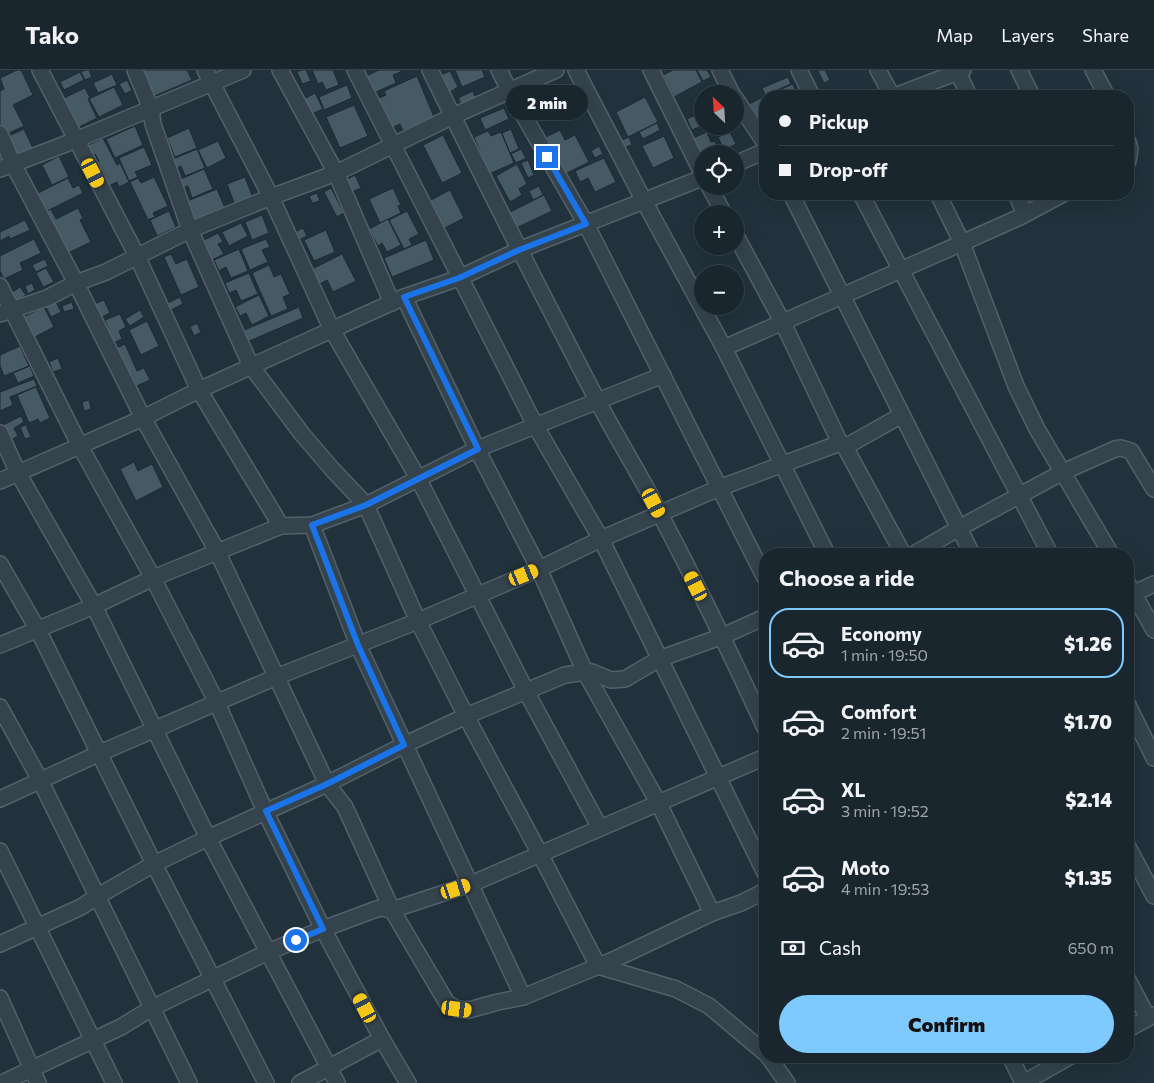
<!DOCTYPE html>
<html lang="en">
<head>
<meta charset="utf-8">
<style>
  body { margin:0; font-family:Commissioner,sans-serif; background:#263239; color:#f1f3f6; height:100vh; display:flex; flex-direction:column; font-size:19px; white-space:nowrap }
  * { box-sizing:border-box; margin:0 }
  p { font-size:16px; color:#9fa5aa }
  .icon { flex:none; width:28px; height:28px; fill:none; stroke:currentColor; stroke-width:2; stroke-linecap:round; stroke-linejoin:round }
  .map { position:relative; flex:1; overflow:hidden }
  .sheet { position:absolute; left:759px; top:478px; width:375px; height:515px; display:flex; flex-direction:column; background:#19262d; border-radius:20px; box-shadow:0 5px 20px #0002,0 0 0 1px #374349 }
  .sheet>* { flex:none }
  .banner { position:absolute; left:759px; top:20px; width:375px; height:110px; border-radius:20px; box-shadow:0 5px 20px #0002,0 0 0 1px #374349; display:grid; align-content:center; height:110px; padding:0 20px; background:#19262d }
  .needle { width:32px; rotate:335deg }
  .controls { position:absolute; left:694px; top:15px; display:grid; gap:10px }
  .controls a { display:grid; place-items:center; width:50px; height:50px; border-radius:50%; background:#19262d; box-shadow:0 5px 20px #0002,0 0 0 1px #374349; font-size:25px }
  .end { position:absolute; width:22px; height:22px; margin:-11px; border:6px solid #1a73e8; background:#fff; box-shadow:0 0 0 2px #fff }
  .from { border-radius:50% }
  .bubble { position:absolute; height:35px; border-radius:18px; background:#19262d; box-shadow:0 5px 20px #0002,0 0 0 1px #374349; font-size:16px; font-weight:800; line-height:35px; text-align:center }
  .car { position:absolute; width:15px; height:30px; margin:-15px -8px; border-radius:6px; box-shadow:0 0 4px 1px #0007; background:linear-gradient(#f5c518 24%,#345 0 40%,#f5c518 0 76%,#345 0 86%,#f5c518 0) }
  .banner b { display:flex; align-items:center; gap:18px; height:48px; font-size:19px }
  .banner b+b { border-top:1px solid #374349 }
  .banner i { width:12px; height:12px; background:#f1f3f6 }
  ul { padding:0; list-style:none }
  li { display:flex; align-items:center; gap:15px; height:70px; margin:0 10px 8px; padding:0 10px; border:2px solid transparent; border-radius:20px }
  li div { flex:1 }
  li b { display:block; font-size:19px }
  li em { font-style:normal; font-weight:800 }
  li.selected { border-color:#7ec9fe }
  li>.icon { width:45px; height:45px; stroke-width:1.5 }
  h2 { padding:0 20px; font-size:22px; line-height:60px }
  .pay { display:flex; align-items:center; gap:12px; height:55px; padding:0 20px; font-size:19px }
  .pay p { margin-inline-start:auto }
  .cta { display:flex; gap:10px; margin-top:auto; padding:10px 20px }
  .cta a { flex:1; height:58px; border-radius:30px; background:#7ec9fe; color:#111; font-size:20px; font-weight:800; line-height:58px; text-align:center }
  header { display:flex; align-items:center; gap:30px; box-sizing:border-box; height:70px; padding:0 25px; background:#19262d; border-bottom:1px solid #374349 }
  header strong { font-size:24px }
  nav { display:flex; gap:28px; margin-inline-start:auto; font-size:18px }
  .map>svg:first-child { display:block }
</style>
</head>
<body>
<header>
<strong>Tako</strong>
<nav><a>Map</a><a>Layers</a><a>Share</a></nav>
</header>
<div class="map">
<svg width="1154" height="1013" viewBox="0 0 1154 1013">
  <rect width="100%" height="100%" fill="#21323c"/>
  <g fill="#465a65" stroke="#1c2a33">
    <polygon points="17,0 21,0 33,25 13,35 24,56 3,66 0,59 0,21 4,19 0,8"/>
    <polygon points="85,0 89,0 92,7 85,10 81,2"/>
    <polygon points="140,0 187,0 192,10 152,27"/>
    <polygon points="301,0 306,0 311,11 302,14 297,2"/>
    <polygon points="312,0 333,0 339,15 326,20 322,12 318,14"/>
    <polygon points="379,0 400,0 401,2 393,5 396,13 374,23 366,6"/>
    <polygon points="455,0 482,0 485,7 462,17"/>
    <polygon points="673,0 696,0 702,12 674,27 663,5"/>
    <polygon points="697,0 707,0 711,7 703,11"/>
    <polygon points="820,0 825,0 830,10 824,13 818,1"/>
    <polygon points="450,1 458,17 450,22 441,5"/>
    <polygon points="80,2 84,10 64,20 60,12"/>
    <polygon points="112,4 117,15 98,23 93,13"/>
    <polygon points="417,6 434,47 403,61 400,54 390,59 377,29 386,25 384,21"/>
    <polygon points="788,7 791,14 765,25 762,18"/>
    <polygon points="127,10 132,20 125,24 119,14"/>
    <polygon points="793,14 798,26 776,26 774,22"/>
    <polygon points="347,15 352,28 324,40 319,27"/>
    <polygon points="114,17 123,35 99,47 89,29"/>
    <polygon points="85,18 90,28 88,29 97,48 77,58 62,29"/>
    <polygon points="473,21 476,29 462,36 458,28"/>
    <polygon points="315,23 323,39 312,44 304,29"/>
    <polygon points="765,26 765,59 758,62 745,36"/>
    <polygon points="645,27 658,52 628,67 616,42"/>
    <polygon points="354,35 368,66 340,78 326,47"/>
    <polygon points="504,38 509,49 485,60 480,48"/>
    <polygon points="700,43 702,56 692,60 687,49"/>
    <polygon points="657,53 660,60 643,69 639,62"/>
    <polygon points="135,56 143,75 115,88 106,69"/>
    <polygon points="712,56 734,56 734,57 717,66"/>
    <polygon points="189,58 197,78 175,87 167,68"/>
    <polygon points="24,59 33,78 14,88 4,68"/>
    <polygon points="511,59 519,79 510,83 502,63"/>
    <polygon points="560,60 565,70 575,65 589,92 565,104 546,67"/>
    <polygon points="488,61 491,66 501,62 514,93 489,104 474,67"/>
    <polygon points="707,62 711,72 715,71 719,81 713,84 702,84 702,89 693,68"/>
    <polygon points="730,62 736,74 724,80 718,67"/>
    <polygon points="443,65 462,103 442,113 423,75"/>
    <polygon points="664,66 674,88 653,98 642,76"/>
    <polygon points="629,67 632,75 623,78 620,71"/>
    <polygon points="103,68 117,95 120,93 129,112 119,117 117,112 105,118 93,94 99,91 95,84 87,88 82,78"/>
    <polygon points="218,71 226,88 207,98 198,80"/>
    <polygon points="599,76 603,84 595,88 591,81"/>
    <polygon points="144,77 152,95 135,102 138,107 129,111 119,88"/>
    <polygon points="197,79 205,98 185,106 181,96 172,100 168,91"/>
    <polygon points="521,79 526,88 516,93 511,84"/>
    <polygon points="59,86 69,107 52,115 42,95"/>
    <polygon points="604,88 616,112 595,122 588,108 580,112 575,101"/>
    <polygon points="528,90 534,105 528,108 521,93"/>
    <polygon points="517,94 527,114 519,119 522,125 510,132 496,106"/>
    <polygon points="204,99 213,119 192,128 188,116 179,120 176,111"/>
    <polygon points="355,105 361,118 350,123 344,111"/>
    <polygon points="154,107 168,136 153,143 155,147 148,150 130,112 138,108 141,113"/>
    <polygon points="245,107 253,128 235,135 227,114"/>
    <polygon points="68,108 73,118 79,115 83,123 43,143 34,125"/>
    <polygon points="539,116 543,125 533,130 529,121"/>
    <polygon points="331,118 344,143 337,147 324,122"/>
    <polygon points="393,118 401,135 398,136 401,143 380,153 369,129"/>
    <polygon points="217,119 225,138 193,151 185,132"/>
    <polygon points="450,120 464,148 443,159 429,131"/>
    <polygon points="317,123 320,131 312,133 309,126"/>
    <polygon points="544,125 552,141 512,160 504,145"/>
    <polygon points="78,138 83,148 80,150 91,172 66,184 45,142 51,139 56,149"/>
    <polygon points="169,141 176,157 157,166 150,150"/>
    <polygon points="407,141 419,164 409,169 412,175 404,179 389,150"/>
    <polygon points="262,145 269,163 252,170 245,152"/>
    <polygon points="388,149 401,175 387,182 382,173 378,176 369,159"/>
    <polygon points="25,150 30,160 10,169 9,166 0,171 0,162"/>
    <polygon points="241,153 248,166 229,176 222,162"/>
    <polygon points="303,158 307,166 299,170 295,162"/>
    <polygon points="326,160 335,182 314,191 304,170"/>
    <polygon points="218,163 223,172 218,174 224,184 212,190 202,171"/>
    <polygon points="34,169 41,183 20,193 23,200 4,209 0,201 0,186"/>
    <polygon points="266,169 270,177 262,180 268,192 250,200 241,179"/>
    <polygon points="426,170 434,190 392,207 384,188"/>
    <polygon points="239,179 248,201 231,208 226,197 219,201 214,190"/>
    <polygon points="171,184 176,194 187,189 199,217 181,225 164,187"/>
    <polygon points="342,184 356,211 333,222 327,210 320,214 312,199"/>
    <polygon points="45,189 48,196 36,202 32,195"/>
    <polygon points="269,195 274,207 281,204 290,224 283,227 288,239 271,246 252,203"/>
    <polygon points="46,198 54,212 43,217 36,203"/>
    <polygon points="249,203 258,224 241,231 236,220 229,223 225,213"/>
    <polygon points="32,213 35,220 28,224 25,216"/>
    <polygon points="20,217 26,225 17,231 11,223"/>
    <polygon points="259,225 269,246 252,255 246,243 240,246 235,237"/>
    <polygon points="180,227 183,234 169,241 166,234"/>
    <polygon points="104,230 110,243 100,248 94,234"/>
    <polygon points="56,232 61,242 51,247 46,237"/>
    <polygon points="72,232 74,239 64,242 62,236"/>
    <polygon points="44,237 54,257 33,268 23,247"/>
    <polygon points="299,237 303,248 247,272 242,261"/>
    <polygon points="140,240 144,247 130,256 125,249"/>
    <polygon points="120,244 126,257 119,261 122,269 109,275 103,261 108,258 105,250"/>
    <polygon points="147,251 159,276 141,285 129,260"/>
    <polygon points="197,253 201,262 194,266 190,257"/>
    <polygon points="125,274 137,301 144,298 150,310 132,318 114,279"/>
    <polygon points="20,276 29,296 4,306 0,296 0,285"/>
    <polygon points="58,288 62,299 53,302 49,292"/>
    <polygon points="30,296 34,306 18,313 13,303"/>
    <polygon points="34,309 37,316 10,327 13,335 0,341 0,322"/>
    <polygon points="36,317 50,348 40,353 38,349 29,353 17,325"/>
    <polygon points="89,330 91,339 84,341 82,332"/>
    <polygon points="21,346 24,352 14,358 18,366 11,370 3,355"/>
    <polygon points="26,355 31,367 25,369 20,357"/>
    <polygon points="134,392 138,401 152,394 163,417 136,431 120,399"/>
  </g>
  <g fill="none" stroke-linecap="round" stroke-linejoin="round">
    <defs>
      <g id="minor">
        <polyline points="40,0 137,186 199,320 281,456"/>
        <polyline points="135,0 151,39 153,54 190,160 251,296 302,364 332,399 366,435 418,551 466,646 540,784 598,896 676,919 709,936 765,983"/>
        <polyline points="205,0 271,127 332,260 418,408 526,621 600,758"/>
        <polyline points="280,0 336,103 392,233"/>
        <polyline points="355,0 535,355 601,469 765,803"/>
        <path d="M430,0C484,110 539,219 596,328C616,367 640,404 660,444C697,514 732,586 765,658"/>
        <polyline points="499,0 509,20 586,154 765,508"/>
        <polyline points="576,0 644,131 724,278 827,484"/>
        <polyline points="651,0 702,103"/>
        <polyline points="720,0 732,24"/>
        <polyline points="799,0 812,26"/>
        <polyline points="878,0 892,26"/>
        <polyline points="1019,0 1032,26"/>
        <polyline points="1093,0 1107,26"/>
        <polyline points="958,2 969,26"/>
        <polyline points="895,26 963,0"/>
        <polyline points="735,28 765,73"/>
        <polyline points="0,64 13,94 76,213 143,348 217,481 327,714 345,737 392,840 447,933 457,939 469,940 498,932 523,927 611,891 712,843 741,833 765,821"/>
        <polyline points="1128,72 1130,79 1128,91"/>
        <polyline points="735,94 765,81"/>
        <polyline points="0,99 76,70 243,0"/>
        <polyline points="709,116 724,144"/>
        <polyline points="791,124 972,484"/>
        <polyline points="861,124 1050,484"/>
        <polyline points="938,124 962,173 1016,316 1037,359 1111,484"/>
        <polyline points="1016,124 1025,144"/>
        <polyline points="735,164 783,253 840,373 845,377 903,484"/>
        <polyline points="0,216 80,376 153,508 217,633 265,741 323,859 382,969 408,1013"/>
        <polyline points="404,227 477,379 539,499 585,602 659,734 712,843"/>
        <polyline points="0,244 47,228 76,213 106,202 190,160 271,127 336,103 453,46 556,0"/>
        <polyline points="724,278 962,173 1020,147 1063,124"/>
        <polyline points="0,363 18,403 94,536 208,768 337,1013"/>
        <polyline points="845,377 902,345"/>
        <polyline points="0,411 143,348 199,320 404,227 459,208 519,180 702,108"/>
        <polyline points="312,455 358,575 523,927"/>
        <polyline points="914,484 959,458 1063,402 1115,379 1121,378 1131,381 1154,419"/>
        <polyline points="0,494 38,560 154,794 266,1013"/>
        <polyline points="1128,514 1154,560"/>
        <polyline points="1128,526 1154,514"/>
        <polyline points="0,575 94,536 153,508 281,456 312,455 366,435 477,379 663,305"/>
        <polyline points="1128,635 1154,688"/>
        <polyline points="0,637 40,710 189,1013"/>
        <polyline points="0,729 100,683 276,607 418,551 539,499 601,469 719,418 840,373"/>
        <polyline points="1128,777 1154,826"/>
        <polyline points="0,781 114,1013"/>
        <polyline points="0,874 81,837 98,826 154,794 208,768 327,714 404,675 466,646 565,605 585,602 592,602 611,610 625,609 659,589 723,566 765,547"/>
        <polyline points="1128,910 1148,948"/>
        <polyline points="0,928 38,1013"/>
        <polyline points="1128,959 1154,945"/>
        <polyline points="768,986 787,1013"/>
        <polyline points="1010,986 1023,1013"/>
        <polyline points="2,1013 121,957 152,938 268,882 323,859 374,840 381,838 392,840 471,814 765,687"/>
        <polyline points="300,1013 382,969"/>
        <polyline points="1023,1013 1071,986"/>
      </g>
    </defs>
    <use href="#minor" stroke="#52616a" stroke-width="18"/>
    <use href="#minor" stroke="#34434c" stroke-width="15"/>
  </g>
  <g fill="none" stroke-linecap="round" stroke-linejoin="round">
    <polyline stroke="#1a73e8" stroke-width="6" points="296,870 323,859 266,741 327,714 404,675 358,575 312,455 366,435 478,379 404,227 459,208 519,180 586,154 547,87"/>
  </g>
</svg>
<div class="controls">
<a><svg class="needle" viewBox="-14 -14 28 28"><path d="M0-13l5 13h-10z" fill="#e53935"/><path d="M0 13l5-13h-10z" fill="#9fa5aa"/></svg></a>
<a><svg class="icon" aria-label="locate" viewBox="0 0 24 24"><circle cx="12" cy="12" r="6"/><path d="M12 2v4M12 18v4M2 12h4M18 12h4"/></svg></a>
<a>+</a>
<a>−</a>
</div>
<i class="end from" style="left:296px;top:870px"></i>
<i class="end" style="left:547px;top:87px"></i>
<div class="bubble" style="left:506px;top:15px;width:82px">2 min</div>
<i class="car" style="left:93px;top:103px;rotate:153deg"></i>
<i class="car" style="left:654px;top:433px;rotate:152deg"></i>
<i class="car" style="left:524px;top:505px;rotate:68deg"></i>
<i class="car" style="left:696px;top:516px;rotate:333deg"></i>
<i class="car" style="left:456px;top:819px;rotate:72deg"></i>
<i class="car" style="left:365px;top:938px;rotate:332deg"></i>
<i class="car" style="left:457px;top:939px;rotate:97deg"></i>
<div class="banner">
<b><i class="from"></i>Pickup</b>
<b><i></i>Drop-off</b>
</div>
<section class="sheet">
<h2>Choose a ride</h2>
<ul>
<li class="selected"><svg class="icon" aria-label="car" viewBox="0 0 24 24"><path d="M5 17H2v-5l4-1 3-4h7l3 4 3 1v5h-3M9 17h6M6 11h13"/><circle cx="7" cy="17" r="2"/><circle cx="17" cy="17" r="2"/></svg><div><b>Economy</b><p>1 min · 19:50</p></div><em>$1.26</em></li>
<li><svg class="icon" aria-label="car" viewBox="0 0 24 24"><path d="M5 17H2v-5l4-1 3-4h7l3 4 3 1v5h-3M9 17h6M6 11h13"/><circle cx="7" cy="17" r="2"/><circle cx="17" cy="17" r="2"/></svg><div><b>Comfort</b><p>2 min · 19:51</p></div><em>$1.70</em></li>
<li><svg class="icon" aria-label="car" viewBox="0 0 24 24"><path d="M5 17H2v-5l4-1 3-4h7l3 4 3 1v5h-3M9 17h6M6 11h13"/><circle cx="7" cy="17" r="2"/><circle cx="17" cy="17" r="2"/></svg><div><b>XL</b><p>3 min · 19:52</p></div><em>$2.14</em></li>
<li><svg class="icon" aria-label="car" viewBox="0 0 24 24"><path d="M5 17H2v-5l4-1 3-4h7l3 4 3 1v5h-3M9 17h6M6 11h13"/><circle cx="7" cy="17" r="2"/><circle cx="17" cy="17" r="2"/></svg><div><b>Moto</b><p>4 min · 19:53</p></div><em>$1.35</em></li>
</ul>
<div class="pay"><svg class="icon" aria-label="cash" viewBox="0 0 24 24"><path d="M3 7h18v10H3z"/><circle cx="12" cy="12" r="2"/></svg>Cash<p>650 m</p></div>
<div class="cta"><a>Confirm</a></div>
</section>
</div>
</body>
</html>
